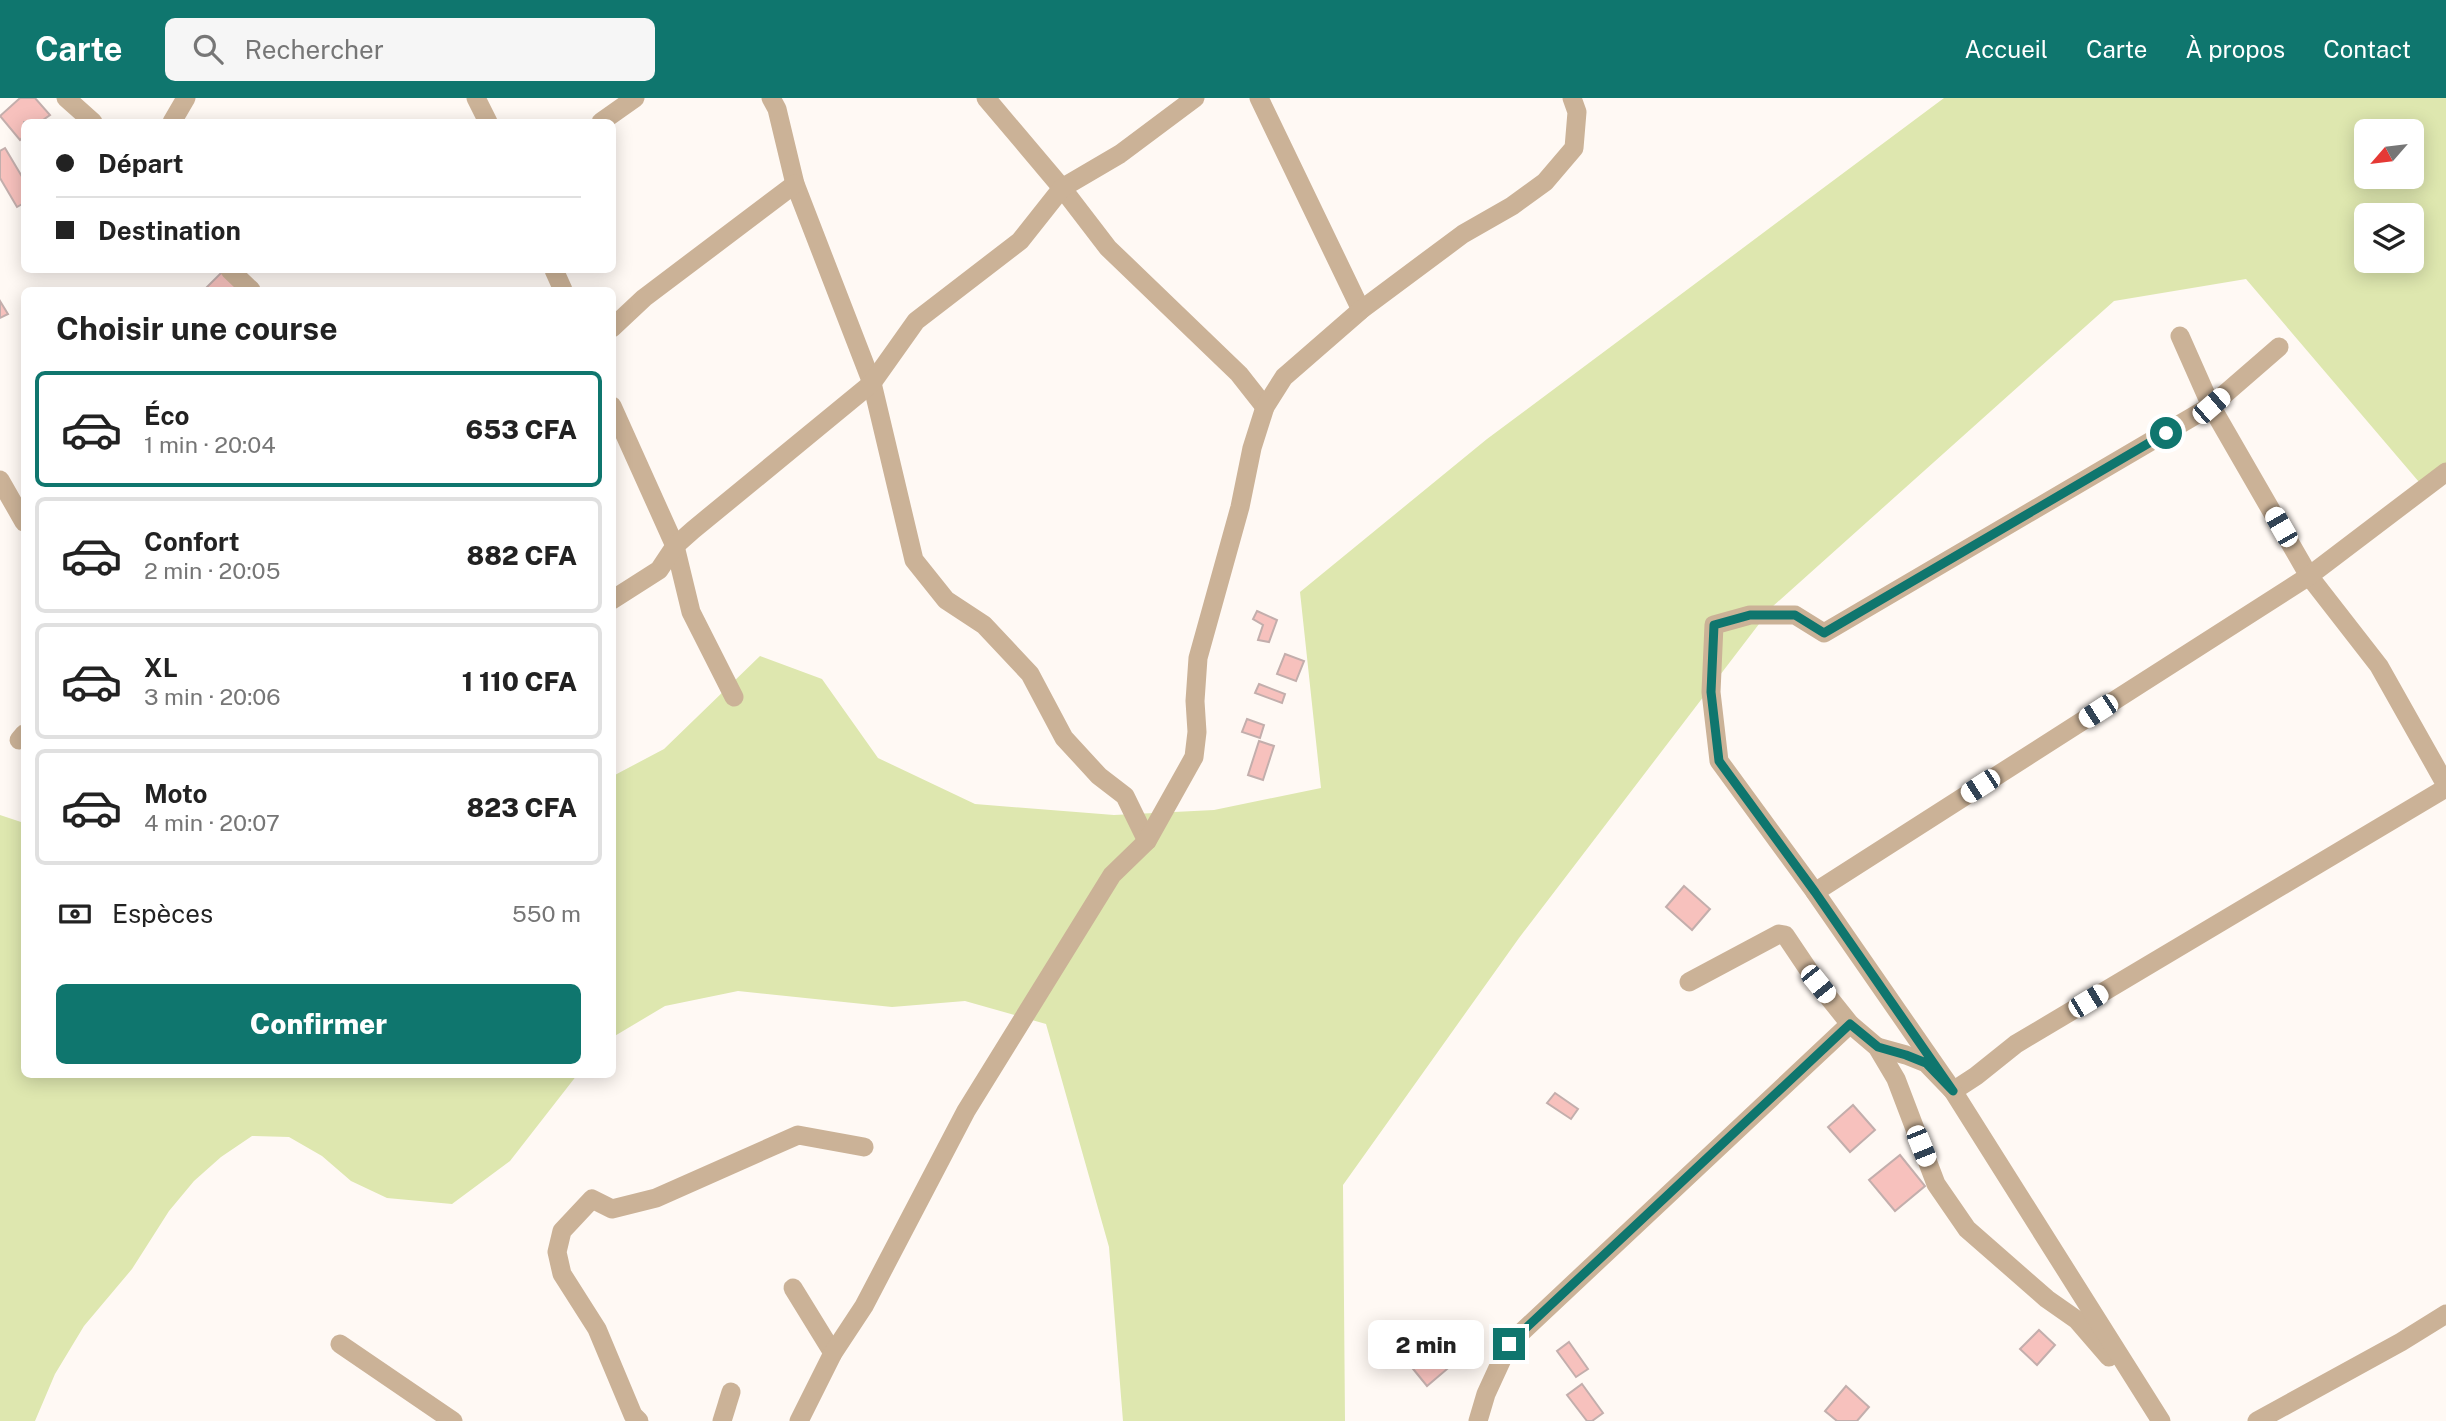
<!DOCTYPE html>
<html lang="fr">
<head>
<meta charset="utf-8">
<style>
  body { margin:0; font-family:"Public Sans",sans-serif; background:#f6f6f6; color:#222; height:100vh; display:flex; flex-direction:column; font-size:26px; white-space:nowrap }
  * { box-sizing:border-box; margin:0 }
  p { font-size:23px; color:#767676 }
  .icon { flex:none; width:38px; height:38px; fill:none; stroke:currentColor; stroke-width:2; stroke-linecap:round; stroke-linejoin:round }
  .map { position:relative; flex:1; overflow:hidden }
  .drawer { position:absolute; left:21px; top:189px; width:595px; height:791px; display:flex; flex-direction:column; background:#fff; border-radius:10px; box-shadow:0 4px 18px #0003 }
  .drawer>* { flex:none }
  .top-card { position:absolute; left:21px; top:21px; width:595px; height:154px; border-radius:10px; box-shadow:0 4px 18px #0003; display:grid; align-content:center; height:154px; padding:0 35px; background:#fff }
  .needle { width:46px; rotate:242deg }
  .controls { position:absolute; left:2354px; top:21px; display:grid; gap:14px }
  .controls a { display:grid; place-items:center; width:70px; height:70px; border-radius:10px; background:#fff; box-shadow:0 4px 18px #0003; font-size:35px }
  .end { position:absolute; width:32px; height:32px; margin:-16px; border:9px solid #0f766e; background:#fff; box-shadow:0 0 0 4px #fff }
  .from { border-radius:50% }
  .bubble { position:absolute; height:49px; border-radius:10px; background:#fff; box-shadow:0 4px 18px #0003; font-size:23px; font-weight:800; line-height:49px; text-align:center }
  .car { position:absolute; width:21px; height:42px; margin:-21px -10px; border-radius:9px; box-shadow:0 0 5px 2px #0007; background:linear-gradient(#fff 24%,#345 0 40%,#fff 0 76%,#345 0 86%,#fff 0) }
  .top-card b { display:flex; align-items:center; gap:24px; height:66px; font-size:26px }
  .top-card b+b { border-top:2px solid #e0e0e0 }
  .top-card i { width:18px; height:18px; background:#222 }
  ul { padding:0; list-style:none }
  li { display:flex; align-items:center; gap:21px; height:116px; margin:0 14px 10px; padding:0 21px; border:4px solid #e0e0e0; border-radius:10px }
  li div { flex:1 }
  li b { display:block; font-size:26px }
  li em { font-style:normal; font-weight:800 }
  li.current { border-color:#0f766e }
  li>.icon { width:63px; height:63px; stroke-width:1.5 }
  h2 { padding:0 35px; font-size:32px; line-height:84px }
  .pay { display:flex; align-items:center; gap:18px; height:77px; padding:0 35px; font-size:26px }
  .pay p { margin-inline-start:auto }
  .cta { display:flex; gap:14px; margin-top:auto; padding:14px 35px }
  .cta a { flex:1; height:80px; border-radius:10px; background:#0f766e; color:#fff; font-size:28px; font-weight:800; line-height:80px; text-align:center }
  header { display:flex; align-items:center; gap:42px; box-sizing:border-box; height:98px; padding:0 35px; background:#0f766e; color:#fff }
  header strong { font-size:33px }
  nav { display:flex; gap:38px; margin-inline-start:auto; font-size:24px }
  .search { width:490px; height:63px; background:#f6f6f6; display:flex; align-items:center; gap:18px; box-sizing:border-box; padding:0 24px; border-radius:10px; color:#767676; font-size:26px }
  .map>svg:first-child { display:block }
</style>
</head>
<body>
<header>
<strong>Carte</strong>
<div class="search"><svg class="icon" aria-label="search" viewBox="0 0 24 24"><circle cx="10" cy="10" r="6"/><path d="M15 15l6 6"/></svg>Rechercher</div>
<nav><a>Accueil</a><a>Carte</a><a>À propos</a><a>Contact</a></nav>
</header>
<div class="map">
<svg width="2446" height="1323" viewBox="0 0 2446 1323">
  <rect width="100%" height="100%" fill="#fff9f4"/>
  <g fill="#dee7af" fill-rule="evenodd">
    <path d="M1944,0H2446V382L2419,384L2246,181L2114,203L1772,509L1519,840L1343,1087L1345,1323H1123L1109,1149L1046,926L965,903L892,909L738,893L665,908L613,939V678L664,651L760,558L822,581L878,660L975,706L1114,717L1214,712L1321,690L1300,494L1487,341ZM2366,33H2412V79H2366ZM2366,117H2412V163H2366Z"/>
    <polygon points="0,717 24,725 24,976 577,977 510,1063 452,1106 387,1100 351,1083 322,1058 289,1039 252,1038 221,1059 194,1083 169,1113 132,1171 84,1228 55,1276 35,1323 0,1323"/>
  </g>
  <g fill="#f7c1bd" stroke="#c3aeac" stroke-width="2">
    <polygon points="20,0 35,0 50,17 40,24 24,24 24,38 20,42 0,18"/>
    <polygon points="5,50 24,82 24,105 17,109 0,80 0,53"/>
    <polygon points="224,172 250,192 204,192"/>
    <polygon points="0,203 8,216 0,220"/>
    <polygon points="1257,513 1277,522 1269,544 1258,542 1263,527 1253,521"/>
    <polygon points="1285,556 1304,563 1296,583 1277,576"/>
    <polygon points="1259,586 1285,596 1282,605 1255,595"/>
    <polygon points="1247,621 1264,627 1260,640 1242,634"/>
    <polygon points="1259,643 1274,648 1263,682 1248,677"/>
    <polygon points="1684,788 1710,811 1692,832 1666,809"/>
    <polygon points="1555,995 1578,1011 1571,1021 1547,1005"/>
    <polygon points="1853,1007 1875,1032 1850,1054 1828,1029"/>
    <polygon points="1900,1057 1925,1088 1895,1113 1869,1082"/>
    <polygon points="2039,1232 2055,1247 2037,1267 2020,1251"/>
    <polygon points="1430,1239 1453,1266 1427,1288 1405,1261"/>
    <polygon points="1569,1244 1588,1271 1576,1279 1557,1253"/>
    <polygon points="1582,1286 1603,1315 1592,1323 1587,1323 1567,1297"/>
    <polygon points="1846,1288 1869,1309 1857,1323 1837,1323 1825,1313"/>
  </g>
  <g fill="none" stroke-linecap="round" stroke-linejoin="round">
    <g stroke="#cbb297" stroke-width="19">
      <polyline points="66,0 93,24"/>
      <polyline points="476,0 488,24"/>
      <polyline points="771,0 777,11 795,86 872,285 914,462 946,502 984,527 1030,576 1064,640 1099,678 1125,698 1147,743"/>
      <polyline points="986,0 1062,90 1108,150 1239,276 1265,309"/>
      <polyline points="1259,0 1361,212"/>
      <polyline points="172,24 186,0"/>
      <polyline points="601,24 635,0"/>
      <polyline points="230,172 251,192"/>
      <polyline points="554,172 563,192"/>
      <polyline points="612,230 644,200 795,86"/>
      <polyline points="2180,238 2211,308 2309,478 2379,568 2446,687"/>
      <polyline points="612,308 675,448 691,514 734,599"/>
      <polyline points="0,382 24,424"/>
      <polyline points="612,502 659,472 675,448 693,432 872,285 916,223 1020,143 1062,90 1120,56 1195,0"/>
      <polyline points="19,642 24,636"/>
      <polyline points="1815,794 2309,478 2446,374"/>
      <polyline points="1689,884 1779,836 1785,837 1818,886 1850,926 1877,949 1896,981 1936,1086 1967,1131 2047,1201 2077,1222 2109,1259"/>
      <polyline points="1877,949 1906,957 1926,965 1953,993 1976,978 2016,946 2446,690"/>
      <polyline points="793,1190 833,1255"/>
      <polyline points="340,1246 453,1323"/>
      <polyline points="639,1323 633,1317 597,1231 562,1176 557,1154 562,1133 592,1101 612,1111 656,1100 798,1037 864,1049"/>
      <polyline points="722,1323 731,1294"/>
      <polyline points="799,1323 833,1255 864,1208 966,1013 1112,777 1147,743 1194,659 1197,634 1195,603 1198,560 1240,409 1252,350 1265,309 1284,279 1361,212 1463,136 1512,108 1545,84 1574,50 1577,14 1572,0"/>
      <polyline points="1478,1323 1486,1296 1509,1246 1850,926"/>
      <polyline points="2161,1323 1953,993 1815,794 1719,663 1711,594 1714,527 1750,517 1795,517 1824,535 2211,308 2279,249"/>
      <polyline points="2257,1323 2401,1244 2446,1216"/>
    </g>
  </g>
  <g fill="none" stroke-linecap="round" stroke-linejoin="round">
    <polyline stroke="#0f766e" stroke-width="9" points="1509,1246 1850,926 1878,949 1906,957 1926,965 1953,993 1815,794 1719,663 1711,594 1714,527 1750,517 1795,517 1824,535 2166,335"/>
  </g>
</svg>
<div class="controls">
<a><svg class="needle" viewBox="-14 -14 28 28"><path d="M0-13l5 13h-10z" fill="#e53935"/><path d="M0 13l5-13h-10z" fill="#767676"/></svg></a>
<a><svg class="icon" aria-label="layers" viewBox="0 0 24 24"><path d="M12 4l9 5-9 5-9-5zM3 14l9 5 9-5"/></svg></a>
</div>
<i class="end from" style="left:2166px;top:335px"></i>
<i class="end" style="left:1509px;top:1246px"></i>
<div class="bubble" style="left:1368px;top:1222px;width:116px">2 min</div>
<i class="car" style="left:2211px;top:308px;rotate:49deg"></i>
<i class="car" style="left:2281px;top:429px;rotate:330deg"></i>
<i class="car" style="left:2098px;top:613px;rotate:237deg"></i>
<i class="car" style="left:1980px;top:688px;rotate:237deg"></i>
<i class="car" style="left:1818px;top:886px;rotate:141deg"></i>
<i class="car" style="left:2088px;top:903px;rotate:59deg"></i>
<i class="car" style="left:1921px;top:1048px;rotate:158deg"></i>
<div class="top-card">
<b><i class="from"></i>Départ</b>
<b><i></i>Destination</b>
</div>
<section class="drawer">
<h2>Choisir une course</h2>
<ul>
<li class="current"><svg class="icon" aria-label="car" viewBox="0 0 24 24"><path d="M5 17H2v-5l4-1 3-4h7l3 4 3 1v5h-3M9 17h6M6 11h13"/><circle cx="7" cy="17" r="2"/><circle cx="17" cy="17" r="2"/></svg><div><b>Éco</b><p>1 min · 20:04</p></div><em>653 CFA</em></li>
<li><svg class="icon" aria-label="car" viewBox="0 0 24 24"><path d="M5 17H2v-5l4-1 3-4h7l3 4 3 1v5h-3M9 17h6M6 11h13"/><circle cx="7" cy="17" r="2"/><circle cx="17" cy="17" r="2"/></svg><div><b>Confort</b><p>2 min · 20:05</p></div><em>882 CFA</em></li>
<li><svg class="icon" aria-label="car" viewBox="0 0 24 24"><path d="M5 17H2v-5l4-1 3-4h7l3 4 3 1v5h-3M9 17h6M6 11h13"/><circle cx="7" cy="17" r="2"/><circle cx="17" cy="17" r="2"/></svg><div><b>XL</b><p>3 min · 20:06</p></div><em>1 110 CFA</em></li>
<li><svg class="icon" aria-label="car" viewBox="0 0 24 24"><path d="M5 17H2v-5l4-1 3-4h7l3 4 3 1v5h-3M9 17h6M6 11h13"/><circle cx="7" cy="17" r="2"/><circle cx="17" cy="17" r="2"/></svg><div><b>Moto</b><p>4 min · 20:07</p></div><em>823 CFA</em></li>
</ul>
<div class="pay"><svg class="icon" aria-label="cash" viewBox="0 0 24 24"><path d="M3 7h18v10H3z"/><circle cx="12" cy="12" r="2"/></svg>Espèces<p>550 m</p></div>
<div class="cta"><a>Confirmer</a></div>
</section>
</div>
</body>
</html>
